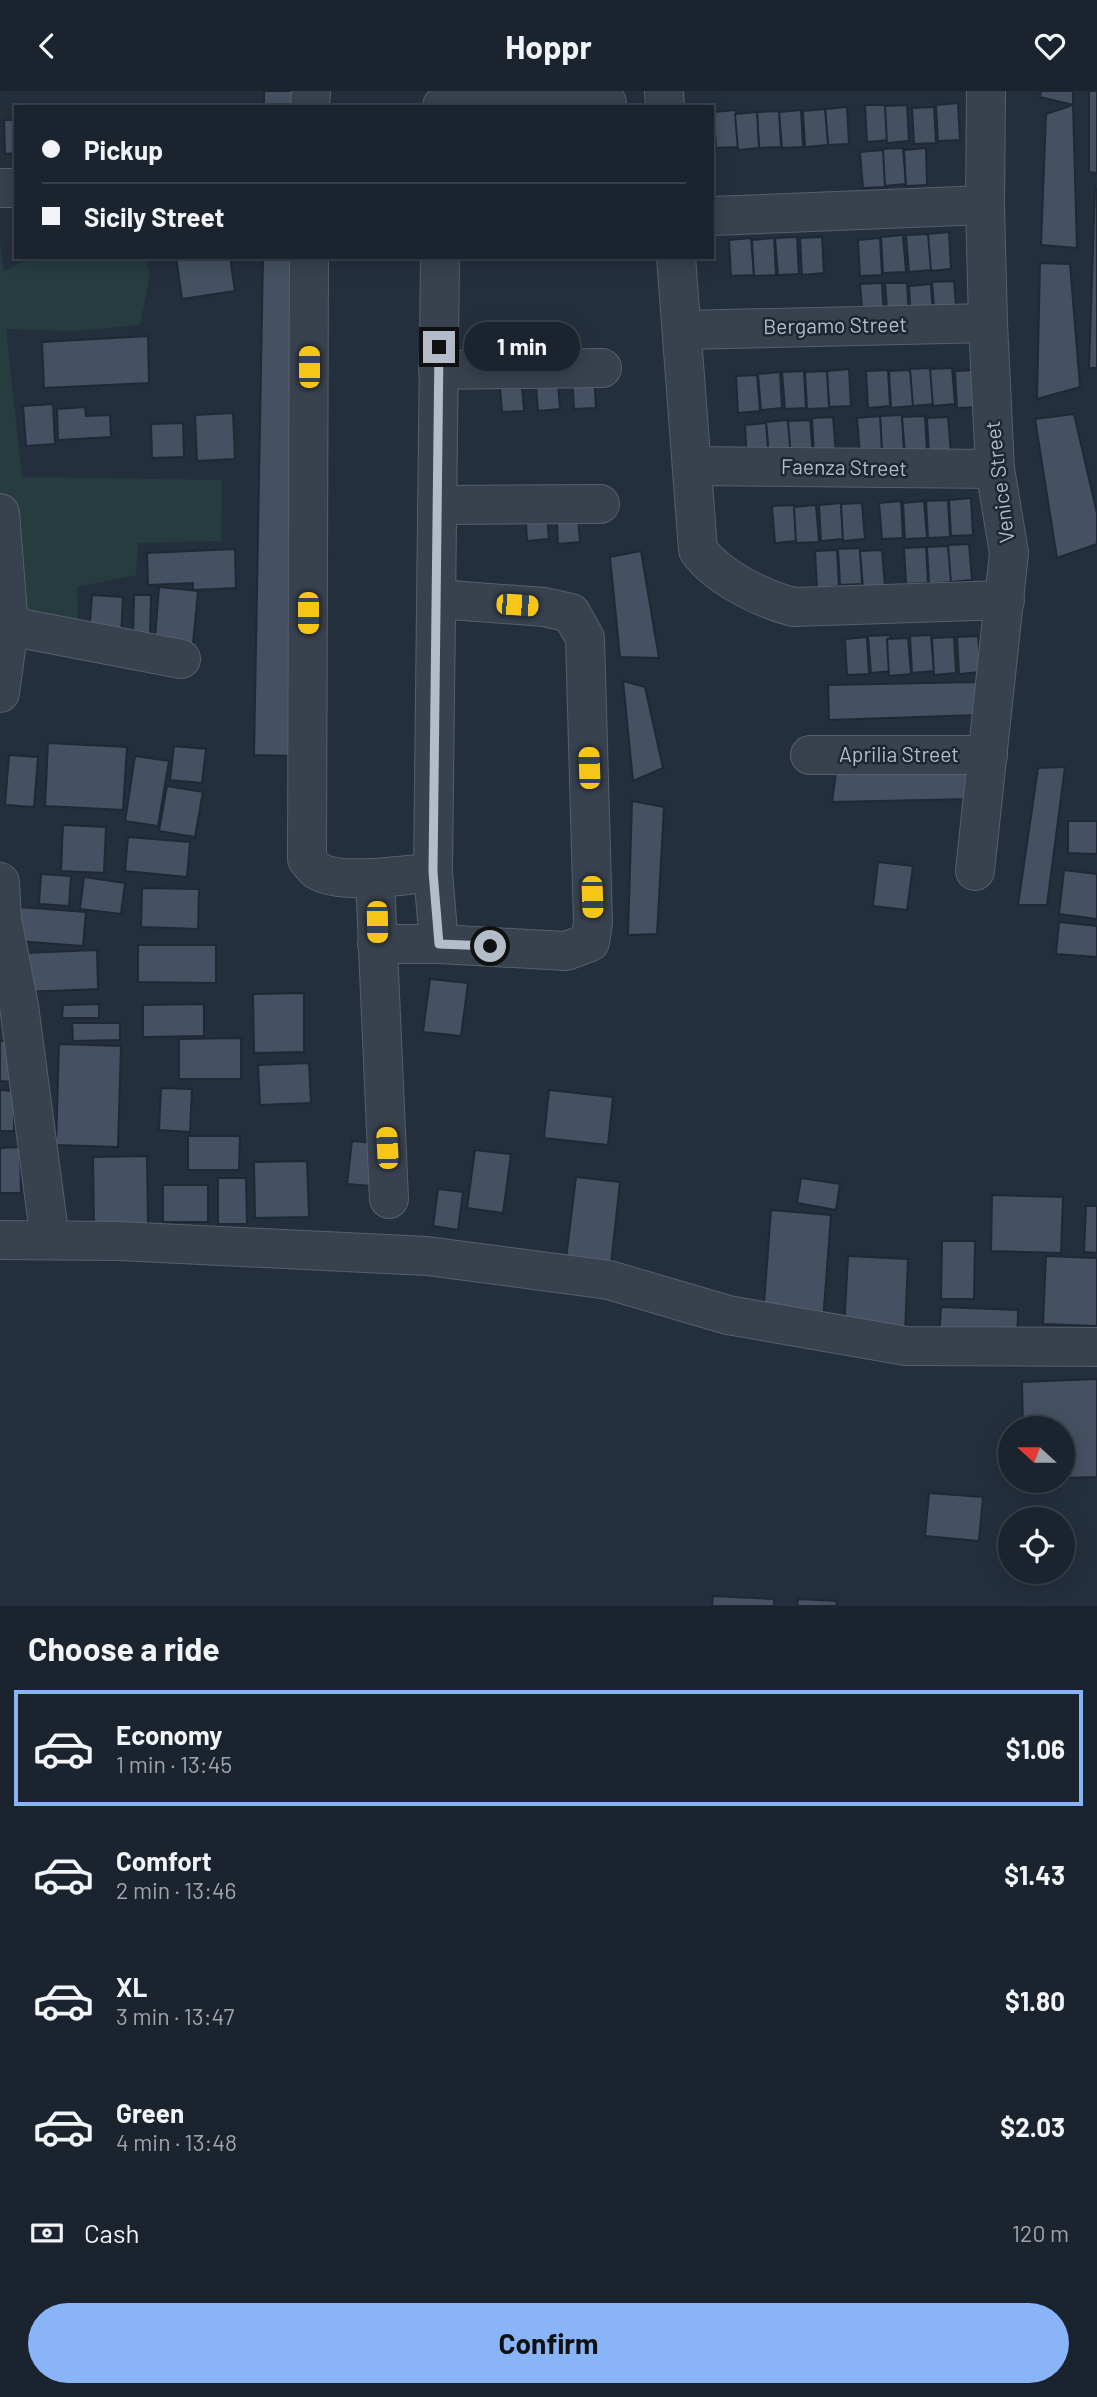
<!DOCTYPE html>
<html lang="en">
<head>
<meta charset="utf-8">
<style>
  body { margin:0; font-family:Barlow,sans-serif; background:#282f3a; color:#f1f3f6; height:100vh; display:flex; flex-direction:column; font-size:26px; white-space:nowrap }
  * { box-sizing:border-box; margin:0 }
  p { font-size:23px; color:#a0a4aa }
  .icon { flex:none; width:38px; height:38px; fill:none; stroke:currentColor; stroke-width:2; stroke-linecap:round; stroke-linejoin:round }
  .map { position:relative; height:1515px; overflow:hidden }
  .panel { display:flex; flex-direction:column; background:#1b232e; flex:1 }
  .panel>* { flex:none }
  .banner { position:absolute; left:14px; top:14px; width:700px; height:154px; border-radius:0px; box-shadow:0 4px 18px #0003,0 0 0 2px #39404a; display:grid; align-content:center; height:154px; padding:0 28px; background:#1b232e }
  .needle { width:46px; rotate:291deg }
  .fabs { position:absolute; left:998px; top:1325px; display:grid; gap:14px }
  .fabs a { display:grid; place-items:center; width:77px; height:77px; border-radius:50%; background:#1b232e; box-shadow:0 4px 18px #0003,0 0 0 2px #39404a; font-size:35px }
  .end { position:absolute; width:32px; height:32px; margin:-16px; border:9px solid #b4bcc9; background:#111; box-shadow:0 0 0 4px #111 }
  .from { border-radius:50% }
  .bubble { position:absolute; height:49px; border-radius:24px; background:#1b232e; box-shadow:0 4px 18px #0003,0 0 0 2px #39404a; font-size:23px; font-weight:700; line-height:49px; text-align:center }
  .car { position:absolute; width:21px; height:42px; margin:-21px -10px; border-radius:9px; box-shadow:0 0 5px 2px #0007; background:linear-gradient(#f5c518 24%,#345 0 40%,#f5c518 0 76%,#345 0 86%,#f5c518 0) }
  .banner b { display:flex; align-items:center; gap:24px; height:66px; font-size:26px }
  .banner b+b { border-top:2px solid #39404a }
  .banner i { width:18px; height:18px; background:#f1f3f6 }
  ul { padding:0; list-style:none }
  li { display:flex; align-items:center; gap:21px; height:116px; margin:0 14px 10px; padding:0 14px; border:4px solid transparent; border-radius:0px }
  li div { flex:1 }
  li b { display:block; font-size:26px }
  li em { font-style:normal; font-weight:700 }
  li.on { border-color:#8ab4f8 }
  li>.icon { width:63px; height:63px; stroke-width:1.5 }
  h2 { padding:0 28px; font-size:32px; line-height:84px }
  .pay { display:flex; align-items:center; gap:18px; height:77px; padding:0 28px; font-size:26px }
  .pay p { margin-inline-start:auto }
  .action { display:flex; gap:14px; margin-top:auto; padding:14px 28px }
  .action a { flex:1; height:80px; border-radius:42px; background:#8ab4f8; color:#111; font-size:28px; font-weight:700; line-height:80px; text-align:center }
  header { display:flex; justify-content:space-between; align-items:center; height:91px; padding:0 28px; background:#1b232e; font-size:32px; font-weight:700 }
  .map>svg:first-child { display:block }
</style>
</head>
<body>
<header><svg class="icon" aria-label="back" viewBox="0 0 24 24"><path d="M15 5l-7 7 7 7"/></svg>Hoppr<svg class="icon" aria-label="heart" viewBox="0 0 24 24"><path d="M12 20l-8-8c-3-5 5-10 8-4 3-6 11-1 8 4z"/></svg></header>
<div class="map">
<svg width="1097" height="1515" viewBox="0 0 1097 1515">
  <rect width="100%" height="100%" fill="#242f3e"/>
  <polygon fill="#263c3f" points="0,153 4,180 33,166 143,166 150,183 140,234 74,240 6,238 22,386 222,389 221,450 138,452 136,484 77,496 78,533 8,565 0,592"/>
  <g fill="#455162" stroke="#1f2835" stroke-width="2">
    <rect x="264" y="0" width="33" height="16"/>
    <polygon points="1041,0 1073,0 1073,14 1040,6"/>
    <polygon points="1089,0 1097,0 1097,82 1089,81"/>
    <polygon points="958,12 960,49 938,50 936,14"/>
    <polygon points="865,14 887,14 889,49 867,51"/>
    <polygon points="907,14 909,50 887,52 885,15"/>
    <polygon points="1073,14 1077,157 1041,154 1046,23"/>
    <polygon points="847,16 849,53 828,54 825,18"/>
    <polygon points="934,16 936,52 914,53 912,17"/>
    <polygon points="825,18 828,54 805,56 803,20"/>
    <polygon points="736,19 738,56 716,57 714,21"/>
    <polygon points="801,19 803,56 782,57 779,21"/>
    <polygon points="779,20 781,56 759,57 757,21"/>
    <polygon points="757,21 759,57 738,59 735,23"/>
    <polygon points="4,29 16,29 16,62 5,63"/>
    <polygon points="903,57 906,93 884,95 882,58"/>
    <polygon points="926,57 927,94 906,95 904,59"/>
    <polygon points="883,59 885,96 863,97 860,61"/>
    <polygon points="1095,97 1097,98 1097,277 1089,277"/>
    <polygon points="949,141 951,178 930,180 927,143"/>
    <polygon points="928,143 931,179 909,181 906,144"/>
    <polygon points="903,144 906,181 883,182 881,146"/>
    <polygon points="797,146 799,183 778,184 775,147"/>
    <polygon points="822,146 824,182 802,184 800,147"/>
    <polygon points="751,147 754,184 731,185 729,149"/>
    <polygon points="774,147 776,184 754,185 752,149"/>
    <polygon points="880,147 882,184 860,185 858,149"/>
    <polygon points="176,166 230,166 235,200 182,208"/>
    <polygon points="263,166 296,166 293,665 254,664"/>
    <polygon points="1040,172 1070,173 1080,296 1037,308"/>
    <polygon points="954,190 957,226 935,228 932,191"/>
    <polygon points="882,192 884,228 863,230 860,193"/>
    <polygon points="885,192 907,192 909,228 888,230"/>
    <polygon points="931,193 933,229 911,231 909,195"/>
    <polygon points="148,245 149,292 44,297 42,251"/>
    <polygon points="931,277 934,313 912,315 910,278"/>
    <polygon points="952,277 955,313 933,315 930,278"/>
    <polygon points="849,278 851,315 829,316 827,280"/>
    <polygon points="888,279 890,315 868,317 866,280"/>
    <polygon points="910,279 913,315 891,317 889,280"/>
    <polygon points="977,279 979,316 957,317 955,280"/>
    <polygon points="804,280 806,317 785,318 782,281"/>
    <polygon points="827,280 829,317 807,318 805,281"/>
    <polygon points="557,281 560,318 538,320 535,283"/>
    <polygon points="594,281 596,317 574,318 572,282"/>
    <polygon points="780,281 782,317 761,319 758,283"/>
    <polygon points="521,283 524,320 502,321 499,285"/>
    <polygon points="757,284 760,320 738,322 736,285"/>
    <polygon points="53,313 55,353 26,355 23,315"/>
    <polygon points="85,316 86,325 110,324 111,346 58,349 57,318"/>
    <polygon points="233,322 235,368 197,370 195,324"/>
    <polygon points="1074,323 1097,422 1097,453 1057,467 1035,328"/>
    <polygon points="902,324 904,361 882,362 880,325"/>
    <polygon points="880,325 882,362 860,363 857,327"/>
    <polygon points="925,325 927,361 905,363 902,326"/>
    <polygon points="833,326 836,362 814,364 812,327"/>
    <polygon points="948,326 951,362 929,364 927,327"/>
    <polygon points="788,329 791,366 769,367 766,331"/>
    <polygon points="810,329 813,365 791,367 788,330"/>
    <polygon points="183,332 184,366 152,367 151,333"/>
    <polygon points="766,332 769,370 747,371 745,334"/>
    <polygon points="971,407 973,444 951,445 949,409"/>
    <polygon points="948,409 950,446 928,447 926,410"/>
    <polygon points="901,410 903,447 882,448 879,412"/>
    <polygon points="924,410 927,447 905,448 903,412"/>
    <polygon points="546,412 549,448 527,450 525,414"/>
    <polygon points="841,412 843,448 821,450 819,414"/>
    <polygon points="862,412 865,448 843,450 841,413"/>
    <polygon points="794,414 797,450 775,452 772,415"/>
    <polygon points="816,414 819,451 796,452 794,416"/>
    <polygon points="577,415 580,451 558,453 556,416"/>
    <polygon points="969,453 972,489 950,491 948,454"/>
    <polygon points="948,455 951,491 929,493 927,456"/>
    <polygon points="926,456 928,492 906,493 904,457"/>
    <polygon points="860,457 862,493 840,494 838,458"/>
    <polygon points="235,458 236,497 193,499 193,492 148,494 147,462"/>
    <polygon points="837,459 839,495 817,497 815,460"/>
    <polygon points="882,459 885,495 863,497 860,460"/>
    <polygon points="641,460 659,567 620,566 610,466"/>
    <polygon points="159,496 198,500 192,563 154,560"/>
    <polygon points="92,504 123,506 121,546 89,544"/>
    <polygon points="134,504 151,504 150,550 133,550"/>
    <polygon points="890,544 892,580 871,582 868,545"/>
    <polygon points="931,544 934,580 912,582 910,545"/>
    <polygon points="978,545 981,581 959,583 957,546"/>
    <polygon points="867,546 869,583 847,584 845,548"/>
    <polygon points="954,546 956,582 934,584 932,547"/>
    <polygon points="908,547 911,583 889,585 887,548"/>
    <polygon points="623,590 645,596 663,677 633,690"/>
    <polygon points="978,591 978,624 829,629 828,594"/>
    <polygon points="48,652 127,656 123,719 45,715"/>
    <polygon points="174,655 206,658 202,692 170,689"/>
    <polygon points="9,664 38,666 34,716 5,714"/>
    <polygon points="135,665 169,670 158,735 125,730"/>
    <polygon points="837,674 967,676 972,708 832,711"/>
    <polygon points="1065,676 1047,814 1018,814 1038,677"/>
    <polygon points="167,695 203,701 195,746 159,740"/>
    <polygon points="632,710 664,716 657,843 628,844"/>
    <polygon points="1068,730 1097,730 1097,763 1068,762"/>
    <polygon points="63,734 106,736 104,782 61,780"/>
    <polygon points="128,746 190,751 187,786 125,780"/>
    <polygon points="878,771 913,775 907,819 873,815"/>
    <polygon points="1064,779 1097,783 1097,828 1059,823"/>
    <polygon points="41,783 71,785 69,815 39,813"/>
    <polygon points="84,786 125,792 121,823 80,818"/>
    <polygon points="142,797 199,798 198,838 141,836"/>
    <polygon points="19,816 86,821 83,855 16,850"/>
    <polygon points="1059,831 1097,835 1097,866 1056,863"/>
    <polygon points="138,854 216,854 216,892 138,891"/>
    <polygon points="97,859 98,898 24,901 23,862"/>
    <polygon points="430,888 468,892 461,945 423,941"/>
    <polygon points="304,902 304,961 254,962 253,903"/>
    <polygon points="99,913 99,927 62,927 63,914"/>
    <polygon points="204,913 204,945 143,946 143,914"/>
    <polygon points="72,932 120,932 120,949 73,950"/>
    <polygon points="241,947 241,988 179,988 179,948"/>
    <polygon points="0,950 17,950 16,991 0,990"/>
    <polygon points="59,953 121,955 118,1056 56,1054"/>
    <polygon points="309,972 311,1012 260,1014 258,974"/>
    <polygon points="161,997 192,998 190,1041 159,1039"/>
    <polygon points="0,999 14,1000 14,1040 0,1040"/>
    <polygon points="549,999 613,1006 608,1054 544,1047"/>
    <polygon points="188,1045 240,1045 239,1079 188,1079"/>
    <polygon points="352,1050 375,1052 371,1095 347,1093"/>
    <polygon points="20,1056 21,1102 0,1102 0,1057"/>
    <polygon points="475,1059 511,1063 503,1122 467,1117"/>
    <polygon points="147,1065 148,1136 94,1138 93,1066"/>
    <polygon points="307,1070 309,1126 255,1127 254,1071"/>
    <polygon points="576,1086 620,1091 611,1173 566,1168"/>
    <polygon points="218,1087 246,1087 247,1133 218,1133"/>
    <polygon points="801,1087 840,1093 836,1119 797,1112"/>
    <rect x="163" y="1094" width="45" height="37"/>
    <polygon points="438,1098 463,1101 458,1139 433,1135"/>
    <polygon points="992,1104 1063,1106 1061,1162 991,1160"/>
    <polygon points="1086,1115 1097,1115 1097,1162 1084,1161"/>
    <polygon points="771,1119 831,1124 823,1230 763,1226"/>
    <polygon points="942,1150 975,1150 974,1208 941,1208"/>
    <polygon points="848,1165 908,1168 905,1242 844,1240"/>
    <polygon points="1046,1165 1097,1167 1097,1235 1043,1233"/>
    <polygon points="941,1216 1018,1219 1017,1254 939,1251"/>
    <polygon points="1097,1288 1097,1386 1062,1387 1062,1337 1023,1337 1022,1291"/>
    <polygon points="929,1402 983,1406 979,1450 925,1445"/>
    <polygon points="713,1505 774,1508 774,1515 712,1515"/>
    <polygon points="798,1508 837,1510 836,1515 797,1515"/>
  </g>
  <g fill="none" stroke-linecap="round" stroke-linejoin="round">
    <defs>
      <g id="minor">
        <polyline points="664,0 665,16"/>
        <polyline points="442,15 607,12"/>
        <polyline points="310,16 311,0"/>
        <polyline points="0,97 16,97"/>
        <polyline points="712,125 985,114"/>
        <path d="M309,166L307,768C310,772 314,778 318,780C340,794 407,784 433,781"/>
        <path d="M676,166L698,459C717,486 762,508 794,516L1005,509"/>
        <polyline points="682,239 988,232"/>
        <polyline points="438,279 602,277"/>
        <polyline points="693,375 995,378"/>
        <polyline points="437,414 600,413"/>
        <polyline points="0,422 9,535 0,602"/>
        <polyline points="9,535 181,568"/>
        <polyline points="810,664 988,664"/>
        <polyline points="975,780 1009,462 995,378 988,232 985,114 986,0"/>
        <polyline points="375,788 389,1108"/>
        <polyline points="0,791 2,829 19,915 50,1149"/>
        <polyline points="377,853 439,853 566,860 590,851 593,832 585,547 571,522 544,516 437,508"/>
        <polyline points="439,853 433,781 440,166"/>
        <polyline points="0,1149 119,1150 427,1165 609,1189 728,1224 906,1255 1097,1256"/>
      </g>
    </defs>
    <use href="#minor" stroke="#565f6c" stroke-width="40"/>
    <use href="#minor" stroke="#38414e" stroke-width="38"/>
  </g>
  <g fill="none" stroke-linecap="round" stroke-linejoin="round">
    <polyline stroke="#b4bcc9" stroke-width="9" points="439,256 433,781 439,853 490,855"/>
  </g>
  <g text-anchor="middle" stroke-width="5" stroke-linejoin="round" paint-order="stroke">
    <g font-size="21" fill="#b4bcc9" stroke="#1d2633">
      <text transform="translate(835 235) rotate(-1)" y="7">Bergamo Street</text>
      <text transform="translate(844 377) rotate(1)" y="7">Faenza Street</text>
      <text transform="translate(1000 391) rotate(-97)" y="7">Venice Street</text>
      <text x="899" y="671">Aprilia Street</text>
    </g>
  </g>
</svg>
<div class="fabs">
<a><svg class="needle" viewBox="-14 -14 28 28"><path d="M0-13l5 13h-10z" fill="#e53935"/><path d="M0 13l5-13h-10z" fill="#a0a4aa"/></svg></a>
<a><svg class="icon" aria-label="locate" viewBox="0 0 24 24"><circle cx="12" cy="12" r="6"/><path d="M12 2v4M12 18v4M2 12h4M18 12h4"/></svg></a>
</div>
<i class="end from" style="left:490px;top:855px"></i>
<i class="end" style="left:439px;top:256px"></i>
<div class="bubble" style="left:464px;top:231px;width:116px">1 min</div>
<i class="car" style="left:309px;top:276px;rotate:0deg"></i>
<i class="car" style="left:517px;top:514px;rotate:94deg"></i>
<i class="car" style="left:308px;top:522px;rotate:180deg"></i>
<i class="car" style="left:589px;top:677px;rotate:358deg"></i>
<i class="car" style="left:592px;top:806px;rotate:178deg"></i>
<i class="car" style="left:377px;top:831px;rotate:179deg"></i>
<i class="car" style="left:387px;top:1057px;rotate:357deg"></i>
<div class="banner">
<b><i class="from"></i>Pickup</b>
<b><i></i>Sicily Street</b>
</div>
</div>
<section class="panel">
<h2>Choose a ride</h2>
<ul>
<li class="on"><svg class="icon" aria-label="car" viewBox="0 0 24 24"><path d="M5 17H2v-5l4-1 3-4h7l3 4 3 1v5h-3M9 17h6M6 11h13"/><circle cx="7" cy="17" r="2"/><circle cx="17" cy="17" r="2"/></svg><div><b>Economy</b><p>1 min · 13:45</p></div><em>$1.06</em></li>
<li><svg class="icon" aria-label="car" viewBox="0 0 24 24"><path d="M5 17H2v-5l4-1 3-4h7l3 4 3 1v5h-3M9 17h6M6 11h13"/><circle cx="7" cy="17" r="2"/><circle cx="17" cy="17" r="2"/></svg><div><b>Comfort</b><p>2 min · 13:46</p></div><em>$1.43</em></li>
<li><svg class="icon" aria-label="car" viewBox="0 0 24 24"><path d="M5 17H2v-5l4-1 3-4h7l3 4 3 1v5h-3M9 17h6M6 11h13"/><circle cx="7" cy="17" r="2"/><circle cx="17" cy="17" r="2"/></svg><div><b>XL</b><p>3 min · 13:47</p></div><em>$1.80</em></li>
<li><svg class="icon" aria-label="car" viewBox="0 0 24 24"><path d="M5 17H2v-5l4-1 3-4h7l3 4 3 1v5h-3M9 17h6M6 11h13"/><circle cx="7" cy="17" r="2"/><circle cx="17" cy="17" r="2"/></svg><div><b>Green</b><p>4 min · 13:48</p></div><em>$2.03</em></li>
</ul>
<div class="pay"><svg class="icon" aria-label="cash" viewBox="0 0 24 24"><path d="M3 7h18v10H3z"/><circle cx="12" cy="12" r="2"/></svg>Cash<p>120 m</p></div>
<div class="action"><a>Confirm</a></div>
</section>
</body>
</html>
